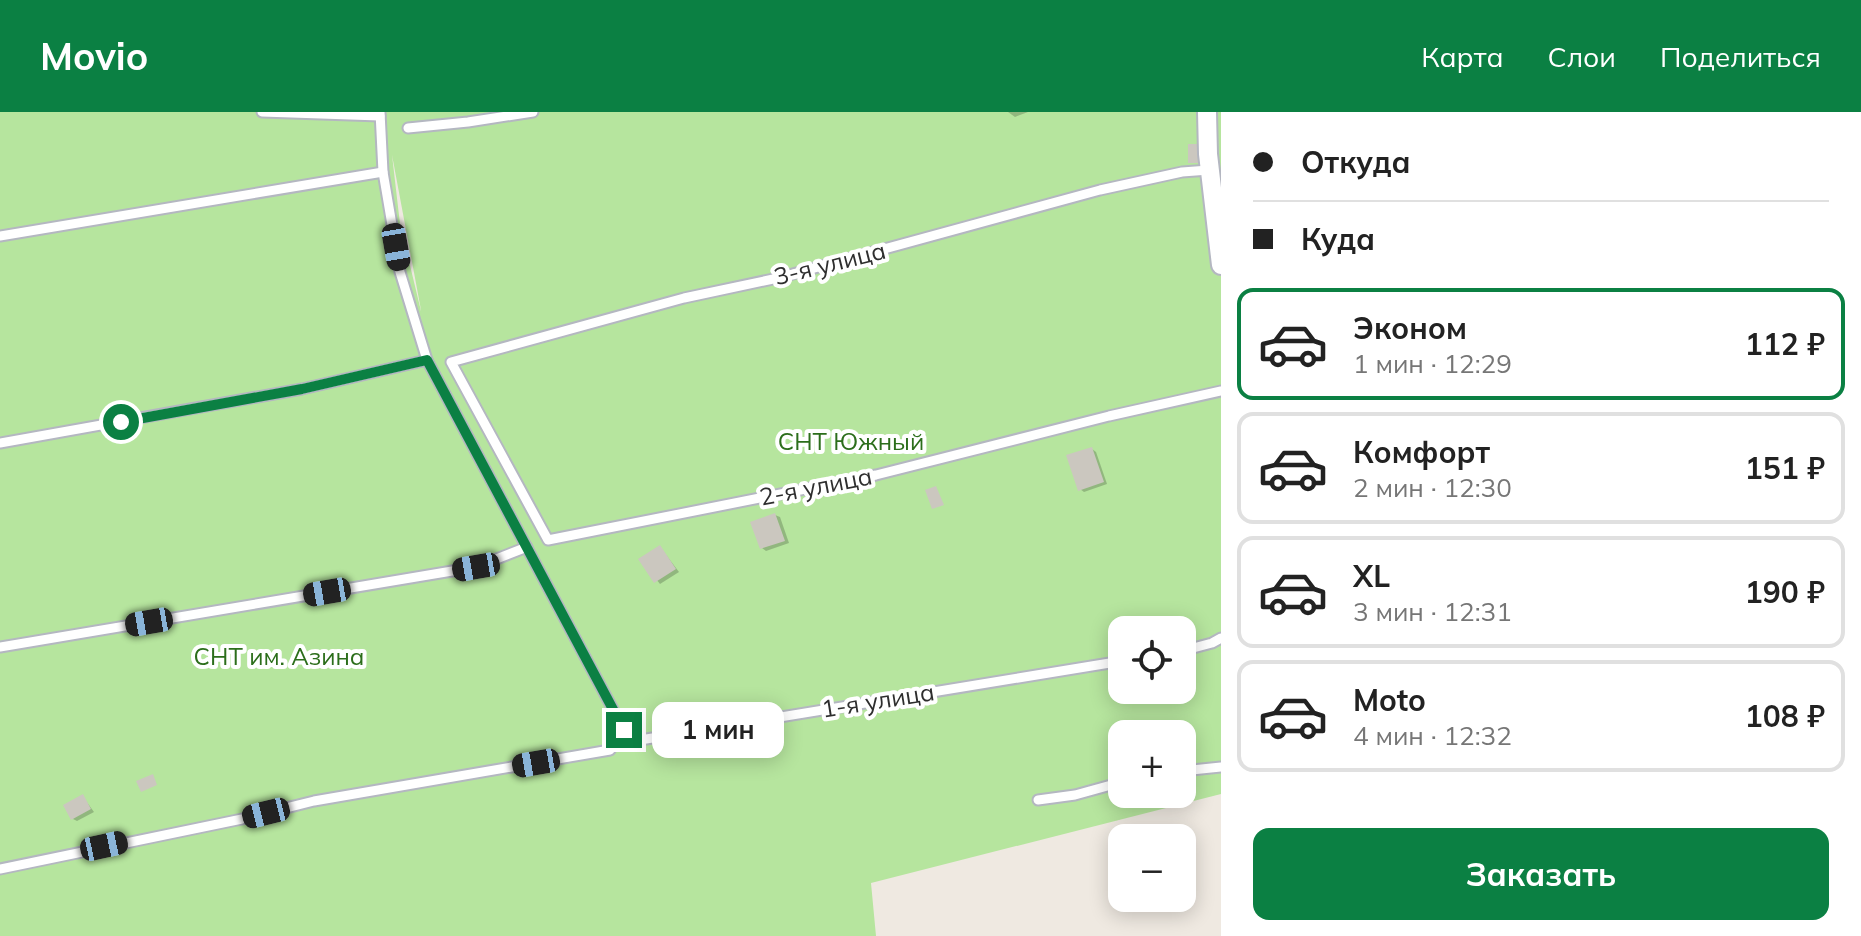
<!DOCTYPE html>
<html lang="ru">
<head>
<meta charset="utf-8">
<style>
  body { margin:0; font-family:Mulish,sans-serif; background:#f6f6f6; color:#222; height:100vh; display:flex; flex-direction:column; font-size:30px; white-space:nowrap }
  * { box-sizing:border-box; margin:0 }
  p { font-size:26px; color:#767676 }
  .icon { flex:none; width:44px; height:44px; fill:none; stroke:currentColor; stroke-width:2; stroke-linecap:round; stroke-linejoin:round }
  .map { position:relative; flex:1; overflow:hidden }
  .details { display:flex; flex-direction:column; background:#fff; width:640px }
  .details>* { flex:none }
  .top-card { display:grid; align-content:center; height:176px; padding:0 32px; background:#fff }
  .tools { position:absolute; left:1108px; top:504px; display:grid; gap:16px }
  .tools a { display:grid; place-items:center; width:88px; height:88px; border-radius:16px; background:#fff; box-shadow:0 4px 20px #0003; font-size:40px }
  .end { position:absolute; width:36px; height:36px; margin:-18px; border:10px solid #0b8043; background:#fff; box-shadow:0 0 0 4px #fff }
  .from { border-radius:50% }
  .bubble { position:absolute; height:56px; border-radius:16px; background:#fff; box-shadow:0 4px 20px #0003; font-size:26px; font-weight:700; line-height:56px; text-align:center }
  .car { position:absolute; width:24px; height:48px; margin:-24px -12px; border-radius:10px; box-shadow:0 0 6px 2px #0007; background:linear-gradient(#222 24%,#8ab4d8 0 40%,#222 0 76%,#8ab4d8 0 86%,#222 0) }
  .top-card b { display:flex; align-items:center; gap:28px; height:76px; font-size:30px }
  .top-card b+b { border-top:2px solid #e0e0e0 }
  .top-card i { width:20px; height:20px; background:#222 }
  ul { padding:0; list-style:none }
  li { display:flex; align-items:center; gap:24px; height:112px; margin:0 16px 12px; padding:0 16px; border:4px solid #e0e0e0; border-radius:16px }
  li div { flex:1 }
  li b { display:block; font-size:30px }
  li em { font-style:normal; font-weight:700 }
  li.active { border-color:#0b8043 }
  li>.icon { width:72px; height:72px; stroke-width:1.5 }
  .button { display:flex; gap:16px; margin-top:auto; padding:16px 32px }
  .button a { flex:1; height:92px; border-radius:16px; background:#0b8043; color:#fff; font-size:32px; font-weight:700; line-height:92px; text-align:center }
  header { display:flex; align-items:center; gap:48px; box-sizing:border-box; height:112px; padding:0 40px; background:#0b8043; color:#fff }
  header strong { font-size:38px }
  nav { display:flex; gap:44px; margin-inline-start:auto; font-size:28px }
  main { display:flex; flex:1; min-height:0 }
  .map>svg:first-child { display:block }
</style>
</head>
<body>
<header>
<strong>Movio</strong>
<nav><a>Карта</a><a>Слои</a><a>Поделиться</a></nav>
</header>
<main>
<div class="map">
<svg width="1221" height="824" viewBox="0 0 1221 824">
  <rect width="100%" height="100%" fill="#efe9e1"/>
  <path fill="#b6e59e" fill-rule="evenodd" d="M0,0H1221V682L871,771L876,824H0ZM392,43L421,198V199L400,112ZM1122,518H1182V578H1122ZM1122,622H1182V682H1122Z"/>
  <g fill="#0003">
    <polygon points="1008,0 1028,0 1015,5"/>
    <polygon points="1092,337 1096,340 1107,372 1084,380 1080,377"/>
    <polygon points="775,403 780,405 789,431 766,439 762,436"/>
    <polygon points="660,435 679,460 660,472 641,448"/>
    <polygon points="83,685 94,700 77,709 73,707"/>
  </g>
  <g fill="#cbc7bf">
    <polygon points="1188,32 1202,32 1203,51 1188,51"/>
    <polygon points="1092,335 1104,370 1078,379 1066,343"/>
    <polygon points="936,374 944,393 932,397 925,378"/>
    <polygon points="775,401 785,429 760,437 750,410"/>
    <polygon points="660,433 676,457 654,471 638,447"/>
    <polygon points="153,662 157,673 141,680 136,669"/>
    <polygon points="83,682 91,697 71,708 63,693"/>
  </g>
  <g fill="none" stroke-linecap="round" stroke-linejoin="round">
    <defs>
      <g id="lane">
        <polyline points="262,0 380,4"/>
        <polyline points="408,16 468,10 533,0"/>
        <polyline points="1209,58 1182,60 1100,78 778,166 684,186 451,250 548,428 876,363 1109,304 1221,279"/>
        <polyline points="0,124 383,60"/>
        <polyline points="0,331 302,277 427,248"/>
        <polyline points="0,535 476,455 527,435"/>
        <polyline points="1182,539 1212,531 1221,526"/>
        <polyline points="634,629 1122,549"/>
        <polyline points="1182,659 1221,655"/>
        <polyline points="1038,688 1075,683 1122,670"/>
        <polyline points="0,757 242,707 314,689 610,638 624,618 427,248 400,160 383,60 380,0"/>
      </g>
      <polyline id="street" points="1207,0 1208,42 1221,153"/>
    </defs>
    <use href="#lane" stroke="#b4b7c1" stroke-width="13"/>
    <use href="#street" stroke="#b4b7c1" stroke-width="22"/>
    <use href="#lane" stroke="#fff" stroke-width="9"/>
    <use href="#street" stroke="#fff" stroke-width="18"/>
  </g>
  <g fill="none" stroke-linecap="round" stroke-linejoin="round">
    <polyline stroke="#0b8043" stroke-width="10" points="121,310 302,277 427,248 624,618"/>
  </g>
  <g text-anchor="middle" stroke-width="8" stroke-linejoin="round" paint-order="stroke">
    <g font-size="24" fill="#2e2e2e" stroke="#fff">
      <text transform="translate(830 152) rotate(-14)" y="8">3-я улица</text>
      <text transform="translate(816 375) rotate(-11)" y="8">2-я улица</text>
      <text transform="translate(878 589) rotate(-9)" y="8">1-я улица</text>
    </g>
    <g font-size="24" fill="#2c6e1b" stroke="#fff">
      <text x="851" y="338">СНТ Южный</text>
      <text x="279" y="553">СНТ им. Азина</text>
    </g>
  </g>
</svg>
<div class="tools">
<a><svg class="icon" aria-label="locate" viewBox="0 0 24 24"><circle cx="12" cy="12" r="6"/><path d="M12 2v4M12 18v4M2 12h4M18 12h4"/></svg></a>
<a>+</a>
<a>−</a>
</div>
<i class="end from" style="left:121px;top:310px"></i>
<i class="end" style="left:624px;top:618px"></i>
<div class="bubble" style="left:652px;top:590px;width:132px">1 мин</div>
<i class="car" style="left:396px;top:135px;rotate:170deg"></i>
<i class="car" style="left:476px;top:455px;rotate:260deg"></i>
<i class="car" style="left:327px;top:480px;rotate:260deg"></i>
<i class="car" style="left:149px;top:510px;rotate:260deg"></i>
<i class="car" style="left:536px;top:651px;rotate:260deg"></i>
<i class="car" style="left:266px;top:701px;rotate:256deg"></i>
<i class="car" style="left:104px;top:734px;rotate:78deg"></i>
</div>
<section class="details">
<div class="top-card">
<b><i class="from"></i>Откуда</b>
<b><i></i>Куда</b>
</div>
<ul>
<li class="active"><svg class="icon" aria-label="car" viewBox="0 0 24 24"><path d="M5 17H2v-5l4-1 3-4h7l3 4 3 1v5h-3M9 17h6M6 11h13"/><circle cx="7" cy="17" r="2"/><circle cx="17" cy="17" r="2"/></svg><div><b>Эконом</b><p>1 мин · 12:29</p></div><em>112 ₽</em></li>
<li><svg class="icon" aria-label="car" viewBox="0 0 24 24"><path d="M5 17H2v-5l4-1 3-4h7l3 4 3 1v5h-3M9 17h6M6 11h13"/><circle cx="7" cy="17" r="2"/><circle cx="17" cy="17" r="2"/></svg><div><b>Комфорт</b><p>2 мин · 12:30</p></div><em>151 ₽</em></li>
<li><svg class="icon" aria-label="car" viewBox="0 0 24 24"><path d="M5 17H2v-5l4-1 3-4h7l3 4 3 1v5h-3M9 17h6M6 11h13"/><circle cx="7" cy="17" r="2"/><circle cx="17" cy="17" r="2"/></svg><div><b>XL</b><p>3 мин · 12:31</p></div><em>190 ₽</em></li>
<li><svg class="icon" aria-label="car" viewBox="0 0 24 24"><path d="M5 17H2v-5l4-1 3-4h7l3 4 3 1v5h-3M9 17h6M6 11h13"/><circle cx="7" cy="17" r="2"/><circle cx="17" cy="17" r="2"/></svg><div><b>Moto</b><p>4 мин · 12:32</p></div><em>108 ₽</em></li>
</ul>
<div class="button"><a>Заказать</a></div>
</section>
</main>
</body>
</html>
